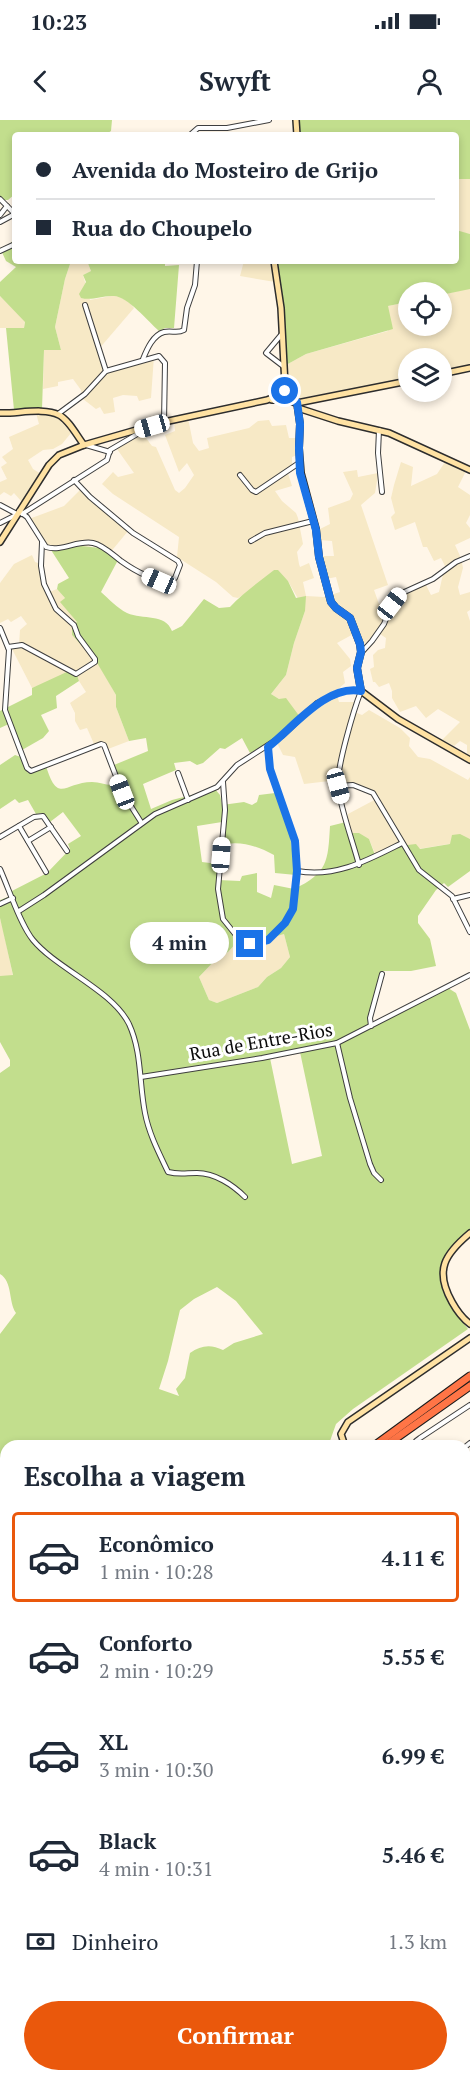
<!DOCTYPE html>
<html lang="pt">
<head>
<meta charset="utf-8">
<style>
  body { margin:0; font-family:"PT Serif",serif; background:#f2f2f3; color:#1f2937; height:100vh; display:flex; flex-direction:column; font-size:22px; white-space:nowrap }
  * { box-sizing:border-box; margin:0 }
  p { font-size:20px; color:#747a83 }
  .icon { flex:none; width:33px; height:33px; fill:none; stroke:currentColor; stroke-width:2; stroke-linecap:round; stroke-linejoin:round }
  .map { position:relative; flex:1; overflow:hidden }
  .details { position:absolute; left:0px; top:1320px; width:471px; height:642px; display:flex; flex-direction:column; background:#fff; border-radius:18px 18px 0 0; box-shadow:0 3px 9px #0003 }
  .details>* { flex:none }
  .hud { position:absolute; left:12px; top:12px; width:447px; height:132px; border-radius:6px; box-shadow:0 3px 9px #0003; display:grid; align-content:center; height:132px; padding:0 24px; background:#fff }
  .fabs { position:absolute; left:398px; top:162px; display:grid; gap:12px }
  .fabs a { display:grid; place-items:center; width:54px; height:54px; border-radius:50%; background:#fff; box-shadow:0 3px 9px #0003; font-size:30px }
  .end { position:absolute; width:27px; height:27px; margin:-14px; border:8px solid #1a73e8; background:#fff; box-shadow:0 0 0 3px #fff }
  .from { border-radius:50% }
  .bubble { position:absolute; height:42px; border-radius:21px; background:#fff; box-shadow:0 3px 9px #0003; font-size:20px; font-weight:700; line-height:42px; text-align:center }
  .car { position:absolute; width:18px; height:36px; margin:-18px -9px; border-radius:8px; box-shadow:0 0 4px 2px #0007; background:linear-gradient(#fff 24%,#345 0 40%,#fff 0 76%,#345 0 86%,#fff 0) }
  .hud b { display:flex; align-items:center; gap:21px; height:57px; font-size:22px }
  .hud b+b { border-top:2px solid #e0e1e3 }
  .hud i { width:15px; height:15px; background:#1f2937 }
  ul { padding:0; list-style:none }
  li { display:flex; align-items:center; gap:18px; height:90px; margin:0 12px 9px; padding:0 12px; border:3px solid transparent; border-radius:6px }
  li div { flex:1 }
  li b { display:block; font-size:22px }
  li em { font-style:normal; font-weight:700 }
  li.on { border-color:#ea580c }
  li>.icon { width:54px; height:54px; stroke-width:1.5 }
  h2 { padding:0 24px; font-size:27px; line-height:72px }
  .pay { display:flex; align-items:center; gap:15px; height:66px; padding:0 24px; font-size:22px }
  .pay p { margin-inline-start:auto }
  .action { display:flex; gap:12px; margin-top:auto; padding:12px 24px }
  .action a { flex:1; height:69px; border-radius:36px; background:#ea580c; color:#fff; font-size:24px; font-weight:700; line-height:69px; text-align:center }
  .status { display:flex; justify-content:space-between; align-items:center; height:42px; padding:0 30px; background:#fff; direction:ltr }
  .status svg { height:16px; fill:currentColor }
  header { display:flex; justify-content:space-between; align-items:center; height:78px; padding:0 24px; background:#fff; font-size:27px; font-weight:700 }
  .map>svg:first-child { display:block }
</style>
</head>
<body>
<div class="status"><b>10:23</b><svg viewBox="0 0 49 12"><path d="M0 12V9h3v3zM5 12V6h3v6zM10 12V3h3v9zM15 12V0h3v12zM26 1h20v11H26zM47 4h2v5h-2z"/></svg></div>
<header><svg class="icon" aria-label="back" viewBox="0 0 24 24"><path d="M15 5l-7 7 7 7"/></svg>Swyft<svg class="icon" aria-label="person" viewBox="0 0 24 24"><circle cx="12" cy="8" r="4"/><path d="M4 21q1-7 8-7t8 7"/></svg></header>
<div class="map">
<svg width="470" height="1962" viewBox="0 0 470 1962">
  <rect width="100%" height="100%" fill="#fff6e8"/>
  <g fill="#f7e9c6">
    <polygon points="456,59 470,59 470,114 456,111"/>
    <polygon points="71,141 87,141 91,151 83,155 90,180 116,175 129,182 134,188 98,230 106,248 125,245 154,236 151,278 139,281 137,276 123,275 113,278 115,292 104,294 100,287 96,289 83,279 81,270 73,259 58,262 58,266 43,269 44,230 61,230 55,207 65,159"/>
    <polygon points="244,141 275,141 275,162 240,156"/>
    <polygon points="470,168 470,246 441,251 441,238 408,238 408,258 301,278 297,277 287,266 286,245 306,234 388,211 388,186 408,182 408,206 441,206 441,175"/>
    <polygon points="0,176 25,201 24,208 0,208"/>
    <polygon points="35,289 42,289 48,295 57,296 71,313 62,324 53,329 43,330 28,340 33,349 41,354 22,382 14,373 11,376 4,372 0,375 0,362 7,359 1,347 7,343 2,337 13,329 9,317 39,304"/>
    <polygon points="188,298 193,323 199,331 209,328 207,318 249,308 258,301 269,300 272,306 286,305 289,318 298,318 297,335 292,337 292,347 287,350 292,366 275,371 282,381 296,393 298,398 303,424 297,432 299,444 300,447 309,443 314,458 303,462 306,476 324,477 340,472 336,457 326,459 321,436 334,436 332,421 320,420 318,410 330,404 328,388 350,380 353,374 343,352 357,350 358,357 378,353 378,355 375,373 361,385 388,465 374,470 379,484 390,490 394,482 403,475 425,463 431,475 439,472 443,454 447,450 441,438 434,441 427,427 423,427 415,402 395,410 391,397 395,393 391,378 394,365 401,342 413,347 411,366 437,354 445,342 447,341 466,351 458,367 470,375 470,395 466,403 470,408 470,418 455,425 461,438 463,448 458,467 460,475 470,472 470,490 467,492 470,501 470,637 467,635 467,625 460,621 454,626 442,620 460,602 438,589 426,598 416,586 400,592 392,578 392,571 389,563 379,567 375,562 373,562 370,549 374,547 373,535 378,530 385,528 386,518 377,512 364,524 357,512 337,523 350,539 351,546 343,552 345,563 336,571 339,582 355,582 352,591 362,595 369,590 400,608 410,618 409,626 418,637 430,639 468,660 470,657 470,719 465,717 449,725 449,724 376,736 369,719 348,713 348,694 380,677 361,665 343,664 338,660 304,664 295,637 283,635 275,619 289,607 279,579 271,574 286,555 294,523 305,491 288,461 274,450 250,471 238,478 233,477 216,462 177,437 179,417 113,374 102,364 113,352 118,357 134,353 117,329 143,314 152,326 156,327 175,370 179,373 185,368 194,355 187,343 179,352 165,315 175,311 174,302"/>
    <polygon points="80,370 128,411 109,434 101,428 92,426 51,430 43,422 29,399 64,386"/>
    <polygon points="32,435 35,442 38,443 43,465 47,473 57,469 65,478 61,482 77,502 72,515 97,541 116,575 116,587 129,621 108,629 104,622 94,624 87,608 80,610 75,601 75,593 70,583 86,572 79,561 76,552 32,568 12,529 19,525 20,510 27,504 21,496 11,502 8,499 0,503 0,463 14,444"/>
    <polygon points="0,798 3,809 13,856 0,856"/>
    <polygon points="284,814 290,837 281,848 267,857 258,867 217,883 209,880 199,857 219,836 228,832 240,819 244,822"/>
  </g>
  <g fill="#c2de8d" fill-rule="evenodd">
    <polygon points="0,0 112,0 111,11 108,13 110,15 15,15 15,74 8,80 3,80 0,77"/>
    <polygon points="297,0 470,0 470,59 456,59 456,15 297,15"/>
    <polygon points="456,110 470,114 470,169 441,175 441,172 408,172 408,182 388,186 393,209 306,234 286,245 274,141 456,141"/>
    <polygon points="15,118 15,141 71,141 65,159 55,207 61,230 44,230 42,289 14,290 6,208 24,208 25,202 0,176 0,162 16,147 6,141 0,128 9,125"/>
    <path d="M87,141H165V146L179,145L174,208H165L159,211C149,202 127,176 114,176C102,175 93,181 81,178L79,174L86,162L83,155L91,151Z"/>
    <path d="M81,426L101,428L118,440L101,472C109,479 117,488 127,493C143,500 165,493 172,511L182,506L204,479L219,488L230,487C243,473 259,462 274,450H278L288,461L296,478L306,476L305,491L294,523L286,555L271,574L279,579L286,578L300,597L275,619L250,633L242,618L225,629L220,628L203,643L197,645L190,641L174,643L176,650L143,664L151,689L172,680L215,669L220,675L222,685L244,682L252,685L257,682L259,675L275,673L287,697L296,755L275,753L274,735C259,727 243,721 226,724L222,702L197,706L202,742L218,744V760L240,761L242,756L257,753V772L271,778L274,765L294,769C328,753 328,741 330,706L346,702L348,713H359L369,719L375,735L399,726L416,724L420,729L450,724L452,715L460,714L470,719V751L448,767L444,763L436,770L418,796V803L430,819L436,846L411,851H383L367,908L370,909L448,868L456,873L470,910V1109C426,1145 436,1168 468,1209L353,1289L336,1304L330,1321L331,1326H6V1511L0,1513V1214L16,1193C8,1181 13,1162 0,1154V953L10,946V940L0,922V856L13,855L0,798V780L8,777V773L47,753L70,729L68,724L81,716L63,692L50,702L42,693L36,694L28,680L19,683L15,679L0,689V645L15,635L21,637L28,653L46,646C58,685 65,662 92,662C103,662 109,668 120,663L114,645L148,631L146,618L129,621L116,587V575L96,541L72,515V505L77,502L60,482L65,478L57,469L58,464L69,458L51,430ZM284,814L290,837L281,848L267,857L258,867L217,883L209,880L199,857L219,836L228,832L240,819L252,823ZM300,932L322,1036L292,1044L270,938ZM217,1167L236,1181L263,1214L234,1223L223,1230C211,1224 201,1225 190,1233L185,1258L176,1269L179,1276L159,1269L168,1241L180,1190L194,1179Z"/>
    <polygon points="71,550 76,552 79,561 56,576 57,588 41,595 49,611 43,618 22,630 11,603 0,608 0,591 32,575 32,568"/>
    <polygon points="470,1941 470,1962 384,1962 399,1956 465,1956 465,1945"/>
    <polygon points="28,1956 135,1956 129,1962 31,1962"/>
  </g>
  <polygon fill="#ecf2c2" points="6,1734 6,1806 0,1805 0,1737"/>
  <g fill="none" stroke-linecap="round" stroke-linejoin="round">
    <g stroke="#2ab6d8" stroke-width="1.5">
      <polyline points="465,1939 470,1935"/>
      <polyline points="465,1942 470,1944"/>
      <polyline points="378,1962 385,1956"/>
    </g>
    <defs>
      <g id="street">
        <polyline points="190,15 198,8 227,8 269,0"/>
        <polyline points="0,79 13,92 13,95 0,102"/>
        <polyline points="0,95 7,86"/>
        <polyline points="0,131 15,124"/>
        <polyline points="85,185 106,251"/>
        <polyline points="281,215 266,233 283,246"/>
        <path d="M143,239C147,229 153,215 164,212C172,210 177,214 184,210L187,188L195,165L197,141"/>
        <polyline points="58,294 85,274 106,251 159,236 165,243 164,302"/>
        <polyline points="379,310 378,333 382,372"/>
        <polyline points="86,325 110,332"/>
        <polyline points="240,355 252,370 256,372 299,343"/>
        <polyline points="0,385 17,394"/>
        <path d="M19,391L27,397L46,427C62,432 77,420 93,423C103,425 113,435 121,441C135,451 152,460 169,462L175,458L180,445L178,441L133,413L90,377L74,360"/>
        <polyline points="22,394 107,340 110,330 151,306"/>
        <polyline points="0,403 16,395"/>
        <polyline points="251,421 265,413 313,401"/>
        <polyline points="0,508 9,530 5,590 27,648 31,651 101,624 104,625 122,672 141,702"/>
        <polyline points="8,527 22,525 76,554 95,542 95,539 78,516 74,505 56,489 44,464 41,446 42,422"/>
        <polyline points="362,532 372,521 384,504 392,484 400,474 433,459 456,442 470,436"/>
        <polyline points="178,653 188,680"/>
        <polyline points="223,662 225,690 218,769 223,799 235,814 250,823 268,820 285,803 293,789 297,751 295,721 270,649 268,627"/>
        <polyline points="338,666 353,665 373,673 419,750 452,776 470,812"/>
        <polyline points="19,706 46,752"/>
        <polyline points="0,717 34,697 43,696 67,731"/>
        <polyline points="28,721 51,707"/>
        <path d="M0,749C9,769 20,804 33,820C57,849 112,870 129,904C142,932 139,963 145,993C149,1014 159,1033 168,1052C179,1055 186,1053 197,1053C215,1053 233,1065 245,1077"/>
        <path d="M297,751C336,758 368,740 402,723"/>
        <polyline points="453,779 470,775"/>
        <polyline points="0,784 13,778"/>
        <path d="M19,791L44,775L155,694L217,667L237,645L282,616L317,583L343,571H361C354,589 336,649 338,667C341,690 353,722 359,745"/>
        <polyline points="371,906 370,898 382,854"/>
        <polyline points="337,923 350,978 370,1044 374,1053 381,1060"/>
        <polyline points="141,957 262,938 337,923 470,855"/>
        <polyline points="417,1326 416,1321 420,1318 470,1285"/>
        <polyline points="465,1327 470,1323"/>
        <polyline points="465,1413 470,1419"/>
        <polyline points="465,1514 470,1514"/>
        <polyline points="465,1633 470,1633"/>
        <polyline points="0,1698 6,1707"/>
        <polyline points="465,1740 470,1736"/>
        <polyline points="465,1768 470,1773"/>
        <polyline points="465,1783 470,1780"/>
        <polyline points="465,1804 470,1803"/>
        <polyline points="201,1956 205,1962"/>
      </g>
      <g id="secondary">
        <polyline points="296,0 297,15"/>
        <polyline points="274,141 281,188 285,265 289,274 297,283"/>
        <polyline points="441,254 470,248"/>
        <polyline points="272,280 285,280 297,283 408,261"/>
        <polyline points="297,283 300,304 299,328 301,353 316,409 319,437 331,482 336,488 350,498 360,524 361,532 357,548 361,571 398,599 470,640"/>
        <polyline points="298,288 338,301 389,313 470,350"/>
        <path d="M0,293C16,294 44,287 59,295C69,300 77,316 84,325"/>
        <polyline points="0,422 49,345 59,335 84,325 164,302 267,280 277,276 285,265"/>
        <path d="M470,1113C445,1134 434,1150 452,1182C457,1191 462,1198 470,1204"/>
        <polyline points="345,1326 341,1314 348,1302 470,1218"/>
        <polyline points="465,1559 470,1556"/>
        <polyline points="0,1567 6,1565"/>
        <polyline points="465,1836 470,1827"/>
        <polyline points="0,1936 6,1922"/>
        <polyline points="325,1962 329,1956"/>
      </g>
      <g id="highway">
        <polyline points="374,1326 470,1256"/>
        <polyline points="385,1326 470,1266"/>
        <polyline points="0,1520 6,1519"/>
        <polyline points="0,1528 6,1526"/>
      </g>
    </defs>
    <use href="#street" stroke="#3e3e3e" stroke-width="6"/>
    <use href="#secondary" stroke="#2d2d2d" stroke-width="8"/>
    <use href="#highway" stroke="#1c1c1c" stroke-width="9"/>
    <use href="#street" stroke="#fff" stroke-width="4"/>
    <use href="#secondary" stroke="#ffe2a3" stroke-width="5"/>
    <use href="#highway" stroke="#ff7546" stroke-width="7"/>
  </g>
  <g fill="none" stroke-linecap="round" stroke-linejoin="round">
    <path stroke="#1a73e8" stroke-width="8" d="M250,824L268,820L285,803L293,789L297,751L295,721L270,649L268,627C293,608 326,564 361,571L357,548L361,532L360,524L350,498L336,488L331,482L319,437L316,410L300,353L299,328L300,304L297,282L285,279L289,276L285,271"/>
  </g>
  <g text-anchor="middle" stroke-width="6" stroke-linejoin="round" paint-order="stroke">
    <g font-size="18" fill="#0b0b0b" stroke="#fff">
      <text transform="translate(261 922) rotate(-10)" y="6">Rua de Entre-Rios</text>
    </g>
  </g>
</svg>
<div class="fabs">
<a><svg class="icon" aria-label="locate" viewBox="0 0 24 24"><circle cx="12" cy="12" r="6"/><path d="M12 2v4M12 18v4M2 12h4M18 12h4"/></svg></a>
<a><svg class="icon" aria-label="layers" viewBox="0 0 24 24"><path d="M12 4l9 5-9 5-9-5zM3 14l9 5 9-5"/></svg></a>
</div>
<i class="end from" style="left:285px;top:271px"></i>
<i class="end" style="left:250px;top:824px"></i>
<div class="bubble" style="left:130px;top:802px;width:99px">4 min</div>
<i class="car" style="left:152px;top:306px;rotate:254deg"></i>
<i class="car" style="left:159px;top:461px;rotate:294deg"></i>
<i class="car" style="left:392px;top:484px;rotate:38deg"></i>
<i class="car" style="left:338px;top:666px;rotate:165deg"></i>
<i class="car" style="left:122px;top:672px;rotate:339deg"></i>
<i class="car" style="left:221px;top:735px;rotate:4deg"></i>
<div class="hud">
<b><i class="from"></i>Avenida do Mosteiro de Grijo</b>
<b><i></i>Rua do Choupelo</b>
</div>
<section class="details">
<h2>Escolha a viagem</h2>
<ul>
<li class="on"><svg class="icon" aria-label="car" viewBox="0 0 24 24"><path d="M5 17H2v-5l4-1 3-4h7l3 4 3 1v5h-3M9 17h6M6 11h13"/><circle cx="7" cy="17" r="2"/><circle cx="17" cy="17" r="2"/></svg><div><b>Econômico</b><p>1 min · 10:28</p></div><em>4.11 €</em></li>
<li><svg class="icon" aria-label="car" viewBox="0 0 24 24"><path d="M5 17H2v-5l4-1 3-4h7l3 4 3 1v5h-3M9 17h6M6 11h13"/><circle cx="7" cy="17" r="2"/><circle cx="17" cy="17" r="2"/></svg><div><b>Conforto</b><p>2 min · 10:29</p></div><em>5.55 €</em></li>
<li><svg class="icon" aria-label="car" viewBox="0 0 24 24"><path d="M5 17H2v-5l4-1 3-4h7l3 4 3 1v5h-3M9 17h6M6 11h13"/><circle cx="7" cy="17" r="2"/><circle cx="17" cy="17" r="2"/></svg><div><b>XL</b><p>3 min · 10:30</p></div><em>6.99 €</em></li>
<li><svg class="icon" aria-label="car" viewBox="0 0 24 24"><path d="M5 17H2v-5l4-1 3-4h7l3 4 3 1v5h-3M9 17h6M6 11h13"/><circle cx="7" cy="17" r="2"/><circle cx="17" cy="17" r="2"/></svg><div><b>Black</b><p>4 min · 10:31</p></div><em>5.46 €</em></li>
</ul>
<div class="pay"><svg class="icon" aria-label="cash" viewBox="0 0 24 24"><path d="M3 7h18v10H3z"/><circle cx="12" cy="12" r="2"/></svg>Dinheiro<p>1.3 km</p></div>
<div class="action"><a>Confirmar</a></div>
</section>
</div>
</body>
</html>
